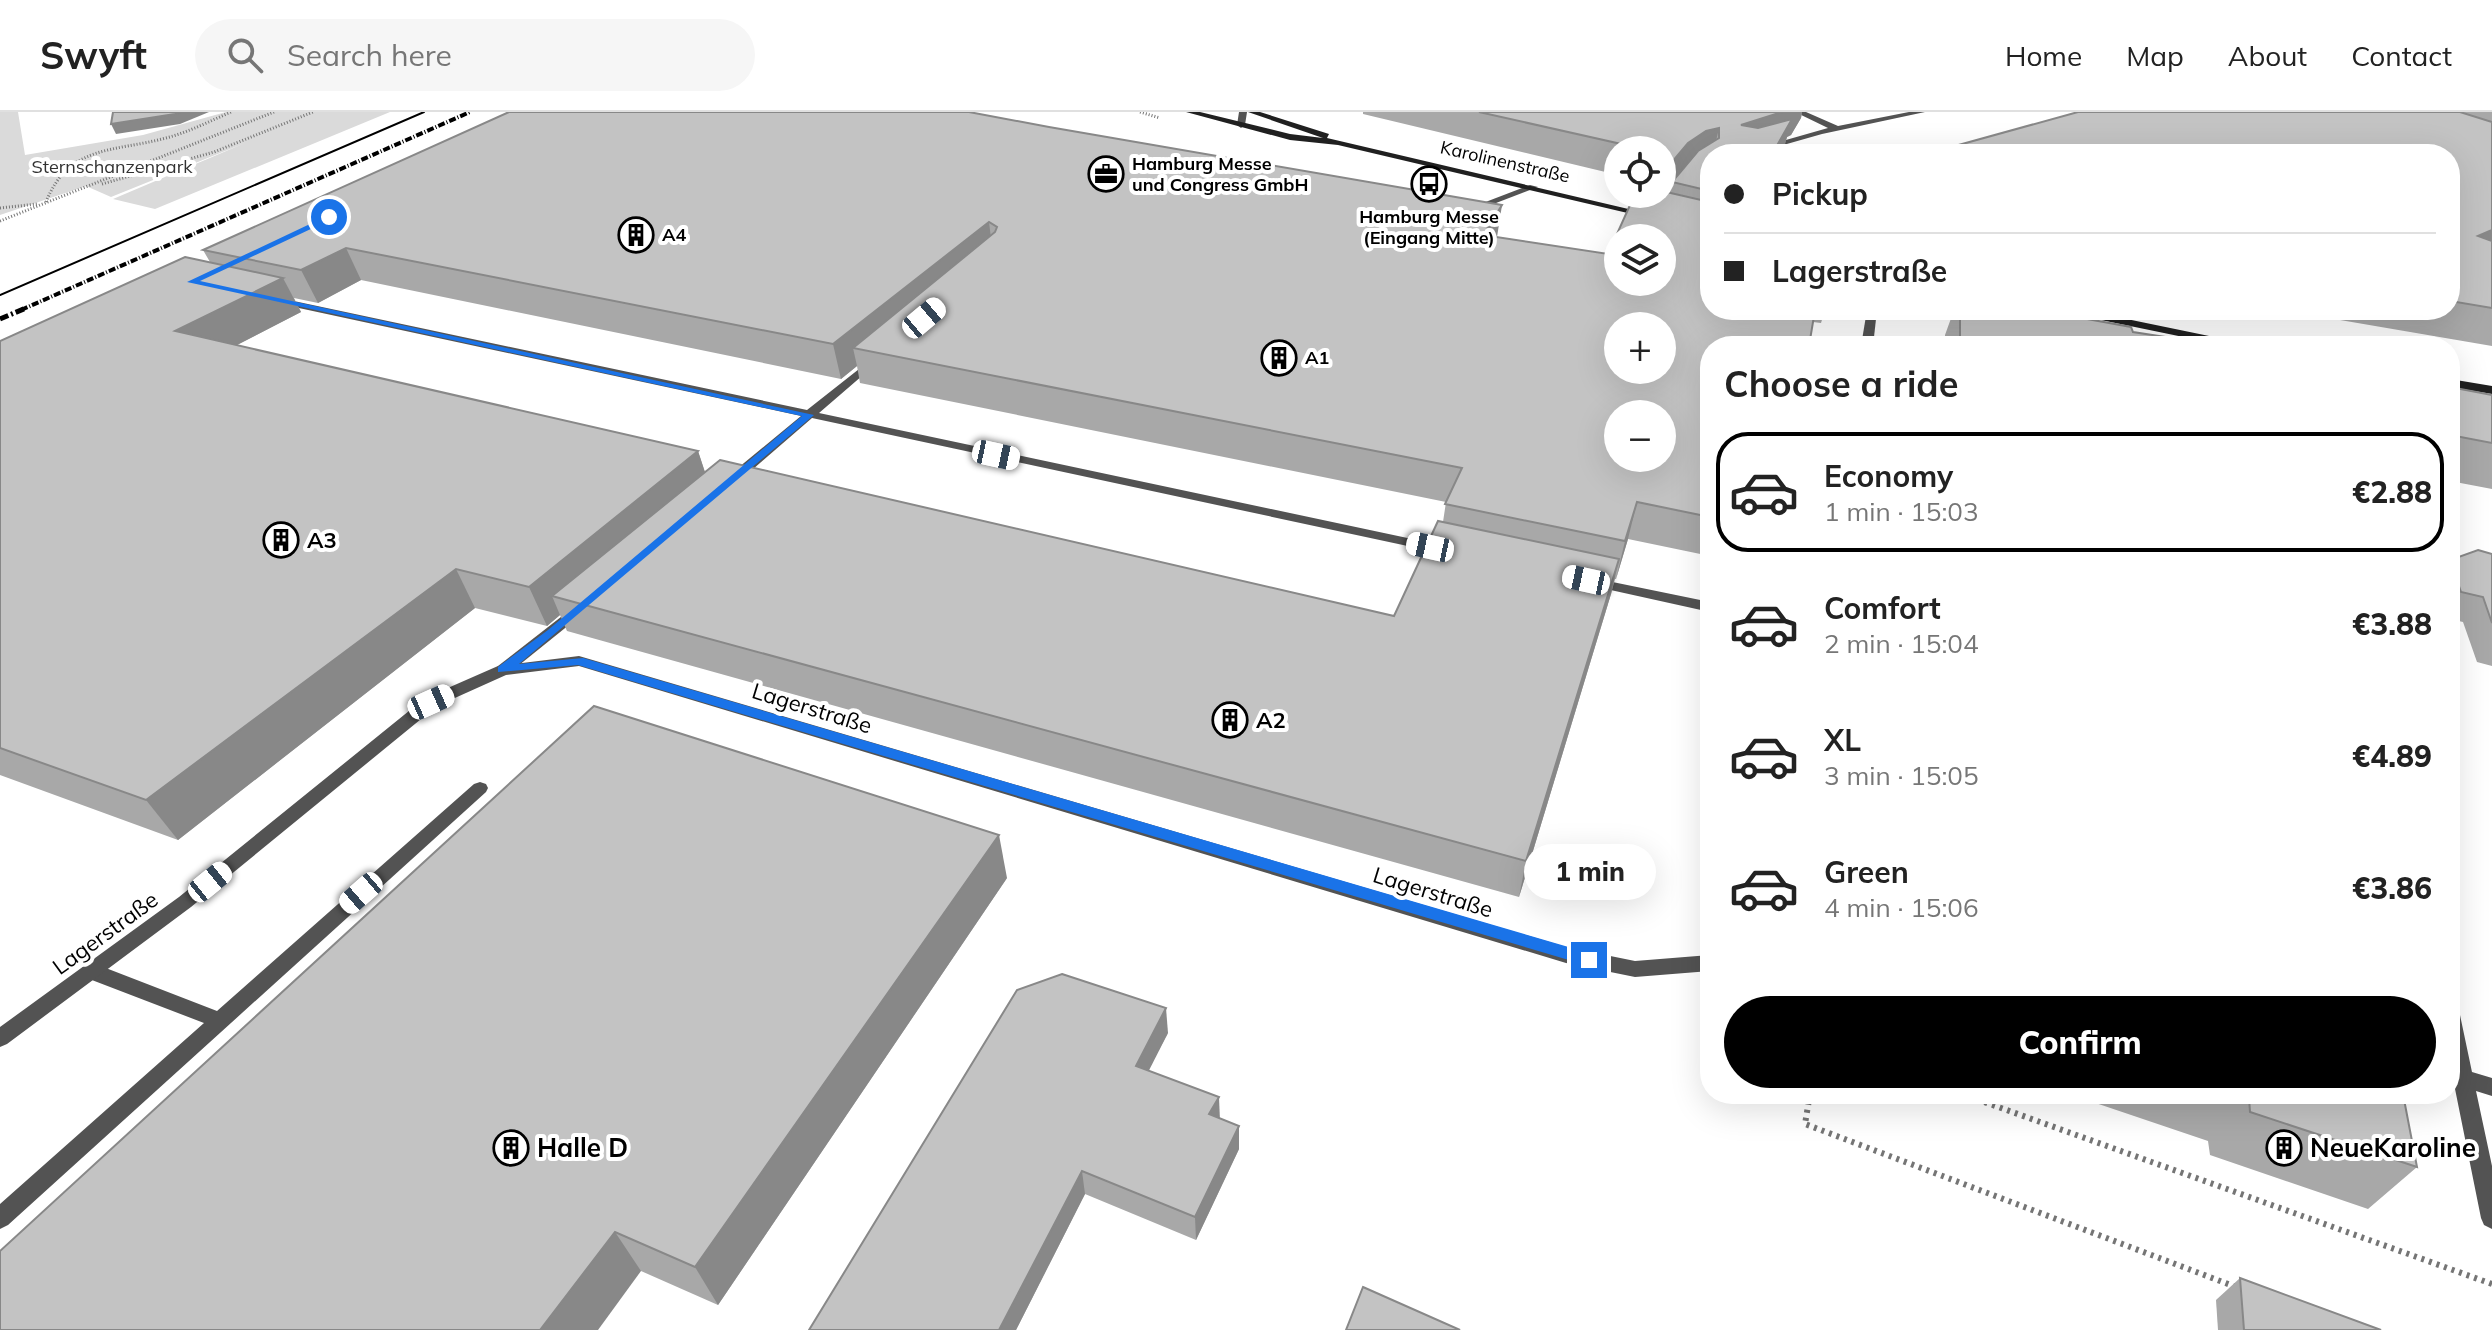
<!DOCTYPE html>
<html lang="en">
<head>
<meta charset="utf-8">
<style>
  body { margin:0; font-family:Mulish,sans-serif; background:#f6f6f6; color:#222; height:100vh; display:flex; flex-direction:column; font-size:30px; white-space:nowrap }
  * { box-sizing:border-box; margin:0 }
  p { font-size:26px; color:#767676 }
  .icon { flex:none; width:44px; height:44px; fill:none; stroke:currentColor; stroke-width:2; stroke-linecap:round; stroke-linejoin:round }
  .map { position:relative; flex:1; overflow:hidden }
  .side { position:absolute; left:1700px; top:224px; width:760px; height:768px; display:flex; flex-direction:column; background:#fff; border-radius:32px; box-shadow:0 8px 32px #0002 }
  .side>* { flex:none }
  .top-card { position:absolute; left:1700px; top:32px; width:760px; height:176px; border-radius:32px; box-shadow:0 8px 32px #0002; display:grid; align-content:center; height:176px; padding:0 24px; background:#fff }
  .tools { position:absolute; left:1604px; top:24px; display:grid; gap:16px }
  .tools a { display:grid; place-items:center; width:72px; height:72px; border-radius:50%; background:#fff; box-shadow:0 8px 32px #0002; font-size:40px }
  .end { position:absolute; width:36px; height:36px; margin:-18px; border:10px solid #1a73e8; background:#fff; box-shadow:0 0 0 4px #fff }
  .from { border-radius:50% }
  .bubble { position:absolute; height:56px; border-radius:28px; background:#fff; box-shadow:0 8px 32px #0002; font-size:26px; font-weight:800; line-height:56px; text-align:center }
  .car { position:absolute; width:24px; height:48px; margin:-24px -12px; border-radius:10px; box-shadow:0 0 6px 2px #0007; background:linear-gradient(#fff 24%,#345 0 40%,#fff 0 76%,#345 0 86%,#fff 0) }
  .top-card b { display:flex; align-items:center; gap:28px; height:76px; font-size:30px }
  .top-card b+b { border-top:2px solid #e0e0e0 }
  .top-card i { width:20px; height:20px; background:#222 }
  ul { padding:0; list-style:none }
  li { display:flex; align-items:center; gap:24px; height:120px; margin:0 16px 12px; padding:0 8px; border:4px solid transparent; border-radius:32px }
  li div { flex:1 }
  li b { display:block; font-size:30px }
  li em { font-style:normal; font-weight:800 }
  li.on { border-color:#000 }
  li>.icon { width:72px; height:72px; stroke-width:1.5 }
  h2 { padding:0 24px; font-size:36px; line-height:96px }
  .action { display:flex; gap:16px; margin-top:auto; padding:16px 24px }
  .action a { flex:1; height:92px; border-radius:48px; background:#000; color:#fff; font-size:32px; font-weight:800; line-height:92px; text-align:center }
  header { display:flex; align-items:center; gap:48px; box-sizing:border-box; height:112px; padding:0 40px; background:#fff; border-bottom:2px solid #e0e0e0 }
  header strong { font-size:38px }
  nav { display:flex; gap:44px; margin-inline-start:auto; font-size:28px }
  .search { width:560px; height:72px; background:#f6f6f6; display:flex; align-items:center; gap:20px; box-sizing:border-box; padding:0 28px; border-radius:44px; color:#767676; font-size:30px }
  .map>svg:first-child { display:block }
</style>
</head>
<body>
<header>
<strong>Swyft</strong>
<div class="search"><svg class="icon" aria-label="search" viewBox="0 0 24 24"><circle cx="10" cy="10" r="6"/><path d="M15 15l6 6"/></svg>Search here</div>
<nav><a>Home</a><a>Map</a><a>About</a><a>Contact</a></nav>
</header>
<div class="map">
<svg width="2492" height="1218" viewBox="0 0 2492 1218">
  <rect width="100%" height="100%" fill="#fff"/>
  <polygon fill="#dadada" points="0,0 18,0 25,43 143,23 226,0 390,0 155,97 113,87 245,31 111,85 86,74 0,103"/>
  <g fill="none" stroke-linecap="round" stroke-linejoin="round">
    <g stroke="#757575" stroke-width="3" stroke-dasharray="1 2" stroke-linecap="butt">
      <polyline points="1140,0 1160,6"/>
      <polyline points="102,72 214,40 313,0"/>
      <path d="M46,90C69,32 115,40 166,26C189,20 210,9 231,0"/>
      <polyline points="0,96 37,92"/>
      <polyline points="0,109 274,0"/>
    </g>
    <g stroke="#757575" stroke-width="6" stroke-dasharray="3 5" stroke-linecap="butt">
      <polyline points="1810,982 1805,1012 2236,1175"/>
      <polyline points="1962,982 2492,1172"/>
    </g>
    <g fill="#535353" fill-rule="evenodd">
      <polygon points="1795,0 1806,0 1838,14 1909,0 1925,0 1822,22 1751,42 1737,42 1828,16"/>
      <polygon points="1530,73 1538,75 1470,101 1462,99"/>
      <polygon points="275,185 807,298 873,246 877,247 877,251 819,301 1445,434 1452,438 1445,442 812,306 737,371 727,371 727,365 801,304 271,190 270,188"/>
      <polygon points="1593,466 1710,490 1710,500 1588,473 1586,470"/>
      <polygon points="580,492 585,494 587,497 585,500 508,562 498,562 495,558 498,554 575,494"/>
      <polygon points="480,670 486,672 488,676 486,680 8,1113 0,1117 0,1092 204,911 84,865 81,859 84,853 91,851 98,853 217,899 474,672"/>
    </g>
    <g fill="#535353" fill-rule="evenodd">
      <polygon points="1867,198 1877,198 1873,234 1861,234"/>
      <polygon points="579,544 1566,835 1635,849 1710,843 1710,859 1635,865 1566,851 579,554 506,563 437,594 191,795 7,932 0,935 0,915 179,785 425,586 498,554"/>
      <polygon points="2450,895 2457,897 2460,903 2472,960 2492,966 2492,984 2476,979 2492,1054 2492,1117 2484,1113 2481,1106 2450,952"/>
    </g>
    <polygon fill="#535353" fill-rule="evenodd" points="1239,0 1247,0 1245,13 1241,16 1237,13"/>
    <g fill="#202020" fill-rule="evenodd">
      <polygon points="1186,0 1200,0 1290,22 1323,26 1248,0 1260,0 1329,22 1327,26 1654,103 1649,106 1338,33 1290,28"/>
      <polygon points="2062,198 2083,198 2243,231 2249,234 2227,234 2067,201"/>
      <polygon points="2450,267 2492,274 2492,282 2450,275"/>
    </g>
    <polyline stroke="#000" stroke-width="2" points="0,183 424,0"/>
    <polyline stroke="#000" stroke-width="4" stroke-dasharray="7 2 1 2" stroke-linecap="butt" points="21,198 470,0"/>
    <polyline stroke="#000" stroke-width="5" stroke-dasharray="9 3 2 3" stroke-linecap="butt" points="0,207 26,196"/>
  </g>
  <g fill="#a8a8a8" fill-rule="evenodd">
    <path d="M509,0L1498,125L1608,142L1662,82V38H1618V63L1363,2V0H1802L1801,6L1791,23L1787,25L1782,40L1710,42V198H1825L1821,211L1813,210L1710,234V444L1628,427L1616,467H1615L1611,482L1519,785L567,519L560,503L547,514L475,496L178,728L0,663V229L210,150L203,138ZM361,168L841,267L857,254L860,271L1446,390L1443,410L1394,504L705,360L698,339L237,233L301,200L294,186L318,191Z"/>
    <polygon points="2078,0 2492,0 2492,234 2281,198 2450,198 2450,42"/>
    <polygon points="1954,198 2038,198 2133,220 2224,234 1945,234 1945,223"/>
    <polygon points="2450,275 2492,283 2492,377 2450,369"/>
    <polygon points="2492,442 2492,554 2477,550 2463,510 2450,507 2450,447"/>
    <polygon points="1007,766 718,1193 641,1159 0,1218"/>
    <polygon points="1168,921 1148,958 1220,1006 1239,1014 1239,1037 1196,1128 1085,1082 1016,1218 809,1218"/>
    <polygon points="2069,982 2403,982 2417,1055 2368,1097 2210,1043 2208,1029"/>
    <polygon points="2240,1166 2381,1218 2218,1218 2216,1188"/>
  </g>
  <g fill="#888">
    <polygon points="181,0 209,0 180,12 116,22 111,12"/>
    <polygon points="1782,0 1802,0 1801,6 1791,23 1787,25 1784,36 1781,42 1741,13"/>
    <polygon points="1719,16 1713,42 1672,70 1671,73 1651,98 1662,82 1662,62 1688,31 1706,19"/>
    <polygon points="1502,93 1497,125 1483,123"/>
    <polygon points="989,110 993,142 853,236 857,254 841,267 833,232"/>
    <polygon points="2492,118 2492,142 2478,124"/>
    <polygon points="346,136 361,168 318,191 301,158"/>
    <polygon points="283,166 301,200 196,254 175,219"/>
    <polygon points="698,339 710,376 552,484 560,503 547,514 529,475"/>
    <polygon points="1637,390 1628,427 1616,467 1625,429"/>
    <polygon points="1619,447 1611,482 1519,785 1526,749"/>
    <polygon points="456,457 475,496 178,728 146,688"/>
    <polygon points="999,723 1007,766 718,1193 695,1155"/>
    <polygon points="1166,896 1168,921 1139,978 1136,954"/>
    <polygon points="1219,985 1220,1009 1209,1002"/>
    <polygon points="1239,1014 1239,1037 1196,1128 1195,1105"/>
    <polygon points="1082,1059 1085,1082 1016,1218 999,1218"/>
    <polygon points="615,1120 641,1159 598,1218 540,1218"/>
  </g>
  <g fill="#c3c3c3" stroke="#888" stroke-width="2" fill-rule="evenodd">
    <polygon points="113,0 181,0 175,2 111,12"/>
    <path d="M509,0H969L1049,15L1502,93L1483,123L1608,142L1635,82H1662V79L1710,90V198H1815L1809,234H1710V405L1637,390L1625,429L1445,392L1462,356L853,236L995,120L997,115L989,110L833,232L346,136L301,158L203,138ZM1618,126H1662V170H1618ZM1618,214H1662V258H1618ZM1618,302H1662V346H1618Z"/>
    <polygon points="1479,0 1782,0 1741,13 1758,16 1792,7 1775,37 1786,42 1710,42 1710,79 1672,70 1698,39 1719,26 1719,16 1706,19 1688,31 1662,62 1662,38 1648,38"/>
    <polygon points="2078,0 2460,0 2492,10 2492,118 2478,124 2492,129 2492,196 2450,189 2450,42 1926,42"/>
    <polygon points="185,145 283,166 175,219 698,339 529,475 456,457 146,688 0,636 0,229"/>
    <polygon points="1960,198 2038,198 2131,215 2133,220 2224,234 1960,234"/>
    <polygon points="2450,275 2492,283 2492,331 2450,323"/>
    <polygon points="720,348 1394,504 1438,409 1619,447 1526,749 552,484"/>
    <polygon points="2478,438 2492,442 2492,511 2483,485 2461,480 2450,448"/>
    <polygon points="594,594 999,723 695,1155 615,1120 540,1218 0,1218 0,1139"/>
    <polygon points="1062,862 1166,896 1136,954 1219,985 1209,1002 1239,1014 1195,1105 1082,1059 999,1218 809,1218 1017,878"/>
    <polygon points="2237,982 2403,982 2417,1055 2250,1000 2249,986"/>
    <polygon points="2240,1166 2381,1218 2244,1218"/>
    <polygon points="1363,1175 1460,1218 1346,1218"/>
  </g>
  <polygon fill="#1a73e8" points="329,103 332,107 200,169 814,303 519,552 583,546 1589,841 1597,848 1595,852 1589,854 578,553 498,560 498,555 548,518 802,304 187,170"/>
  <defs>
    <symbol id="office-ring" viewBox="-11 -11 22 22"><circle r="9.5" fill="#fff" stroke="#000" stroke-width="1.5"/><path d="M-6-3h4V-5.5h4V-3h4V5H-6ZM-1-4.5V-3h2v-1.5ZM-6 0V1H6V0Z" fill="#000"/></symbol>
    <symbol id="bus-ring" viewBox="-11 -11 22 22"><circle r="9.5" fill="#fff" stroke="#000" stroke-width="1.5"/><path d="M-5-6H5V4H4V6H2V4H-2V6H-4V4H-5ZM-3.5-4V0h7V-4ZM-3.5 1.2v1.5H-2V1.2ZM2 1.2v1.5H3.5V1.2Z" fill="#000"/></symbol>
    <symbol id="building-ring" viewBox="-11 -11 22 22"><circle r="9.5" fill="#fff" stroke="#000" stroke-width="1.5"/><path d="M-4-6H4V6H1V3H-1V6H-4ZM-2.5-4.3h1.7v1.8h-1.7ZM.8-4.3h1.7v1.8H.8ZM-2.5-1h1.7V.8h-1.7ZM.8-1h1.7V.8H.8Z" fill="#000"/></symbol>
  </defs>
  <g fill-rule="evenodd">
    <use href="#office-ring" x="1086" y="42" width="40" height="40"/>
    <use href="#bus-ring" x="1409" y="52" width="40" height="40"/>
    <use href="#building-ring" x="616" y="103" width="40" height="40"/>
    <use href="#building-ring" x="1259" y="226" width="40" height="40"/>
    <use href="#building-ring" x="261" y="408" width="40" height="40"/>
    <use href="#building-ring" x="1210" y="588" width="40" height="40"/>
    <use href="#building-ring" x="491" y="1016" width="40" height="40"/>
    <use href="#building-ring" x="2264" y="1016" width="40" height="40"/>
  </g>
  <g text-anchor="middle" stroke-width="8" stroke-linejoin="round" paint-order="stroke">
    <g font-size="18" fill="#000" stroke="#fff">
      <text transform="translate(1505 50) rotate(13)" y="6">Karolinenstraße</text>
    </g>
    <g font-size="18" font-weight="bold" fill="#000" stroke="#fff" text-anchor="start">
      <text x="1132" y="58">Hamburg Messe<tspan x="1132" dy="21">und Congress GmbH</tspan></text>
      <text x="1429" y="111" text-anchor="middle">Hamburg Messe<tspan x="1429" dy="21">(Eingang Mitte)</tspan></text>
      <text x="662" y="129">A4</text>
      <text x="1305" y="252">A1</text>
    </g>
    <g font-size="18" fill="#313131" stroke="#fff">
      <text x="112" y="61">Sternschanzenpark</text>
    </g>
    <g font-size="22" font-weight="bold" fill="#000" stroke="#fff" text-anchor="start">
      <text x="307" y="436">A3</text>
      <text x="1256" y="616">A2</text>
    </g>
    <g font-size="22" fill="#000" stroke="#fff">
      <text transform="translate(812 596) rotate(17)" y="8">Lagerstraße</text>
      <text transform="translate(1433 780) rotate(17)" y="8">Lagerstraße</text>
      <text transform="translate(105 821) rotate(-36)" y="8">Lagerstraße</text>
    </g>
    <g font-size="26" font-weight="bold" fill="#000" stroke="#fff" text-anchor="start">
      <text x="537" y="1045">Halle D</text>
      <text x="2310" y="1045">NeueKaroline</text>
    </g>
  </g>
</svg>
<div class="tools">
<a><svg class="icon" aria-label="locate" viewBox="0 0 24 24"><circle cx="12" cy="12" r="6"/><path d="M12 2v4M12 18v4M2 12h4M18 12h4"/></svg></a>
<a><svg class="icon" aria-label="layers" viewBox="0 0 24 24"><path d="M12 4l9 5-9 5-9-5zM3 14l9 5 9-5"/></svg></a>
<a>+</a>
<a>−</a>
</div>
<i class="end from" style="left:329px;top:105px"></i>
<i class="end" style="left:1589px;top:848px"></i>
<div class="bubble" style="left:1524px;top:732px;width:132px">1 min</div>
<i class="car" style="left:924px;top:206px;rotate:50deg"></i>
<i class="car" style="left:996px;top:343px;rotate:102deg"></i>
<i class="car" style="left:1430px;top:435px;rotate:282deg"></i>
<i class="car" style="left:1586px;top:468px;rotate:282deg"></i>
<i class="car" style="left:431px;top:590px;rotate:66deg"></i>
<i class="car" style="left:210px;top:770px;rotate:51deg"></i>
<i class="car" style="left:361px;top:781px;rotate:229deg"></i>
<div class="top-card">
<b><i class="from"></i>Pickup</b>
<b><i></i>Lagerstraße</b>
</div>
<section class="side">
<h2>Choose a ride</h2>
<ul>
<li class="on"><svg class="icon" aria-label="car" viewBox="0 0 24 24"><path d="M5 17H2v-5l4-1 3-4h7l3 4 3 1v5h-3M9 17h6M6 11h13"/><circle cx="7" cy="17" r="2"/><circle cx="17" cy="17" r="2"/></svg><div><b>Economy</b><p>1 min · 15:03</p></div><em>€2.88</em></li>
<li><svg class="icon" aria-label="car" viewBox="0 0 24 24"><path d="M5 17H2v-5l4-1 3-4h7l3 4 3 1v5h-3M9 17h6M6 11h13"/><circle cx="7" cy="17" r="2"/><circle cx="17" cy="17" r="2"/></svg><div><b>Comfort</b><p>2 min · 15:04</p></div><em>€3.88</em></li>
<li><svg class="icon" aria-label="car" viewBox="0 0 24 24"><path d="M5 17H2v-5l4-1 3-4h7l3 4 3 1v5h-3M9 17h6M6 11h13"/><circle cx="7" cy="17" r="2"/><circle cx="17" cy="17" r="2"/></svg><div><b>XL</b><p>3 min · 15:05</p></div><em>€4.89</em></li>
<li><svg class="icon" aria-label="car" viewBox="0 0 24 24"><path d="M5 17H2v-5l4-1 3-4h7l3 4 3 1v5h-3M9 17h6M6 11h13"/><circle cx="7" cy="17" r="2"/><circle cx="17" cy="17" r="2"/></svg><div><b>Green</b><p>4 min · 15:06</p></div><em>€3.86</em></li>
</ul>
<div class="action"><a>Confirm</a></div>
</section>
</div>
</body>
</html>
